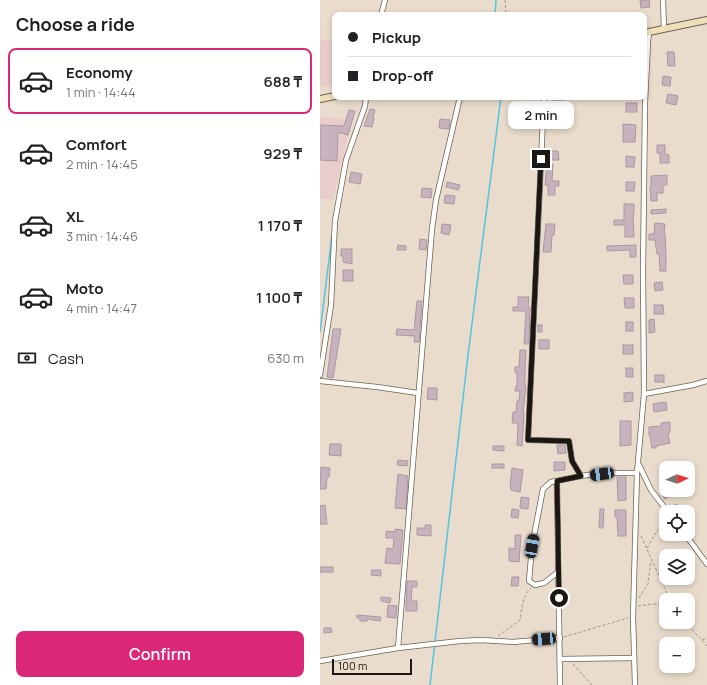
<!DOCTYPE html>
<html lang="en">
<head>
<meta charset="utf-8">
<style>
  body { margin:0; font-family:Manrope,sans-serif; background:#f2f2f2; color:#202124; height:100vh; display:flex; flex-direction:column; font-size:15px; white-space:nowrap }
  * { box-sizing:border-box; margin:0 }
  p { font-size:13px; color:#757577 }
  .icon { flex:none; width:22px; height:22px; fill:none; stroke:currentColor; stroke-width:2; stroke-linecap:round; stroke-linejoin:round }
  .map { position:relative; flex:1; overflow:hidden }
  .side { display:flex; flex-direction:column; background:#fff; width:320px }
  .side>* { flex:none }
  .hud { position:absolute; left:12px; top:12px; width:315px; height:88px; border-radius:8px; box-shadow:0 2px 6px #0003; display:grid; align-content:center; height:88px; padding:0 16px; background:#fff }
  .needle { width:26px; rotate:87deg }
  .controls { position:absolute; left:339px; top:461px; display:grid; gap:8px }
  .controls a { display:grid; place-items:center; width:36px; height:36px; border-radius:8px; background:#fff; box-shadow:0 2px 6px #0003; font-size:20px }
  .scale { position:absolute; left:12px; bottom:10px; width:80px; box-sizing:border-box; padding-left:4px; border:2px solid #1c1712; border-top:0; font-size:11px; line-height:14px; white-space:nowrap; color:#1c1712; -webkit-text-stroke:3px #e9dccc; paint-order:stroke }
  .end { position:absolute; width:18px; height:18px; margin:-9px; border:5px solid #1c1712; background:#fff; box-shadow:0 0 0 2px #fff }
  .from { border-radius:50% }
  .bubble { position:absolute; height:28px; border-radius:8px; background:#fff; box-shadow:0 2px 6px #0003; font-size:13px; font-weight:600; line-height:28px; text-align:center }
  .car { position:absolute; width:12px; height:24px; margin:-12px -6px; border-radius:5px; box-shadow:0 0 3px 1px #0007; background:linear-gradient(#222 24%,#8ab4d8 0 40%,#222 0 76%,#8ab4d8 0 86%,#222 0) }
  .hud b { display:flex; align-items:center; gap:14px; height:38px; font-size:15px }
  .hud b+b { border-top:1px solid #e0e0e0 }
  .hud i { width:10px; height:10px; background:#202124 }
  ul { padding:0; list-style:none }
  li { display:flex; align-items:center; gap:12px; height:66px; margin:0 8px 6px; padding:0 8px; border:2px solid transparent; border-radius:8px }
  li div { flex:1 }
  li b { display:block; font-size:15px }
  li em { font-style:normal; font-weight:600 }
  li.active { border-color:#db2777 }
  li>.icon { width:36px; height:36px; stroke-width:1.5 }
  h2 { padding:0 16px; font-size:18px; line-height:48px }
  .pay { display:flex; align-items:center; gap:10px; height:44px; padding:0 16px; font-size:15px }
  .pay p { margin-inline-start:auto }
  .primary-button { display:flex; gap:8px; margin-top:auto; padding:8px 16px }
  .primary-button a { flex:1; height:46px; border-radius:8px; background:#db2777; color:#fff; font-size:16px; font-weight:600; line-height:46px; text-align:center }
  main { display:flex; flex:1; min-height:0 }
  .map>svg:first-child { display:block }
</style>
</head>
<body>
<main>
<section class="side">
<h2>Choose a ride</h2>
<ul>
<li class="active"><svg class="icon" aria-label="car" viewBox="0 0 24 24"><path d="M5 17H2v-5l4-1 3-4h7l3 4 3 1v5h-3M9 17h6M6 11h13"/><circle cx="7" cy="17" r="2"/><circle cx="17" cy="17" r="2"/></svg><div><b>Economy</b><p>1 min · 14:44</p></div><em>688 ₸</em></li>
<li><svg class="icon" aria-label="car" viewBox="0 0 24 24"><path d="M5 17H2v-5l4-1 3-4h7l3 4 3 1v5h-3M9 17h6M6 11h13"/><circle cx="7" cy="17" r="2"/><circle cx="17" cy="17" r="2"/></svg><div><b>Comfort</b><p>2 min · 14:45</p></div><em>929 ₸</em></li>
<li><svg class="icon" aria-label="car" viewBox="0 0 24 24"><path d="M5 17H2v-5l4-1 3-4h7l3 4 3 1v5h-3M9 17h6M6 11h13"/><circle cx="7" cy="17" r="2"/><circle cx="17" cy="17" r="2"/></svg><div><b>XL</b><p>3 min · 14:46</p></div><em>1 170 ₸</em></li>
<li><svg class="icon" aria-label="car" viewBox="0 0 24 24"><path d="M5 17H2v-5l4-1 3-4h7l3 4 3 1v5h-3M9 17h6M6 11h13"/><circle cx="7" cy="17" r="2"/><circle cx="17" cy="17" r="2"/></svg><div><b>Moto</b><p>4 min · 14:47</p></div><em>1 100 ₸</em></li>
</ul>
<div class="pay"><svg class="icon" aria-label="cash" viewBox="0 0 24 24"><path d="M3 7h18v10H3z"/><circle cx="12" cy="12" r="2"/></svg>Cash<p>630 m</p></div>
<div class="primary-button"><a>Confirm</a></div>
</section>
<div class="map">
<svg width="387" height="685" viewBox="0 0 387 685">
  <rect width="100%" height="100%" fill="#e9dccc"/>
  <g fill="#e8cdcc">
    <polygon points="0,39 15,42 15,84 0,87"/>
    <polygon points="0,117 32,119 13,199 0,199"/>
  </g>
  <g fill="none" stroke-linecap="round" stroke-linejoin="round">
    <g stroke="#54c5e0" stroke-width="1.5">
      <polyline points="175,15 176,0"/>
      <polyline points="0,332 12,235"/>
      <polyline points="110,685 148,355 181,97"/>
    </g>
  </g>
  <g fill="#c6b3bd" stroke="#aa97a1">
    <polygon points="320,0 329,0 330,7 321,8"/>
    <polygon points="347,52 354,52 355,66 348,66"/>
    <polygon points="343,76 351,77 350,86 342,85"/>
    <polygon points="348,94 358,96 356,105 346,103"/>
    <polygon points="234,97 244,97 243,109 233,108"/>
    <rect x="306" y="103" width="11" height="9"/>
    <polygon points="50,109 55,110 53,118 54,118 52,127 44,126"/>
    <polygon points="29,110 35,111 28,135 18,132 17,161 0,160 0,125 24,126"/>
    <polygon points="120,119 130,120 129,129 119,128"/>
    <polygon points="303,124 316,125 315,142 303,142"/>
    <polygon points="337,145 345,145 345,154 349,155 349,163 340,163 340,153 337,153"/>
    <polygon points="229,151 238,151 239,160 230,160"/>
    <polygon points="306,156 315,157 314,167 306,167"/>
    <polygon points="227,163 233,164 232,181 239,181 239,186 235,186 235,195 228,195 228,185 225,185"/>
    <polygon points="31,172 42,174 40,184 29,182"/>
    <polygon points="347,175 347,185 343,185 343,193 337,193 337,201 331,201 330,187 331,187 331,176"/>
    <polygon points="127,182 140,185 138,190 126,187"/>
    <polygon points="306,182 315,182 314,191 306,191"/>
    <polygon points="102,188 112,189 111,198 101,197"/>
    <polygon points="125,195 135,196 134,204 124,203"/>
    <polygon points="304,204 314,204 314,214 313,214 314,237 305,237 305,225 294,225 294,220 304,220"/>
    <polygon points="346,209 346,213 331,214 331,210"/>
    <polygon points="335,223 345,224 344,233 345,233 346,253 346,271 340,271 339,254 337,254 335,240 329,240 329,234 334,234"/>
    <polygon points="122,224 131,225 129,235 121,233"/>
    <polygon points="226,224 235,224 234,235 232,235 231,252 223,252"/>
    <polygon points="100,239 107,240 106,250 99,249"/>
    <polygon points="78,245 86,246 86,250 77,250"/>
    <polygon points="316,245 316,257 310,257 310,250 287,251 287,246"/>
    <polygon points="21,249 32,249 32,264 23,262 23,256 21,256"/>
    <rect x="23" y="270" width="10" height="11"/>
    <polygon points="303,275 313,275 313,284 304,284"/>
    <polygon points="342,282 343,290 335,291 334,283"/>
    <polygon points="198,297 209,297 208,307 210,307 209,344 204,344 206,311 193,311 193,307 198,307"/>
    <polygon points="304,298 314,298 314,308 305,308"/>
    <polygon points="97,301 102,301 99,342 94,342 95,336 76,335 77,329 94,330"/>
    <polygon points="334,305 343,305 344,314 334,314"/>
    <polygon points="334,319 335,332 329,333 329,320"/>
    <rect x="306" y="322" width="7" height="9"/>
    <rect x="218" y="325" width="4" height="7"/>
    <polygon points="13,329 21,329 13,378 7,377"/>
    <rect x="219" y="340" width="10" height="9"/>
    <rect x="303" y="345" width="10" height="9"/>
    <polygon points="200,350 206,350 205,372 205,386 206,386 203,413 204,413 202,446 197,445 198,423 192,423 193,412 196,412 197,401 199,401 200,391 195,391 196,386 197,386 197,372 195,372 195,367 199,367"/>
    <rect x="306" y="368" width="7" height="9"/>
    <rect x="335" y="375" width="9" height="7"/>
    <polygon points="108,388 117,388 117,400 107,399"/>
    <polygon points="313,392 313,401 304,402 304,393"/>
    <polygon points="346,402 347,410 334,412 333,404"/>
    <polygon points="300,421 311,421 311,445 300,446"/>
    <polygon points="350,422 350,432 348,433 350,443 336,446 336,448 332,448 330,436 329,436 329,427 341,426 341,423"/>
    <polygon points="10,444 21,444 21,456 9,455"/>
    <polygon points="237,445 245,445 246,453 238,454"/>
    <polygon points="173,446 184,446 184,451 173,450"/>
    <polygon points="78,460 88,461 87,466 77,465"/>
    <polygon points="234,462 245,462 245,470 234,471"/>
    <rect x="172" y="464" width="12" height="4"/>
    <polygon points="1,467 10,468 9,477 7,477 6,489 0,489"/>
    <polygon points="192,468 203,470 200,492 191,490 191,486 190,486"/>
    <polygon points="78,474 88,476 86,509 75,508"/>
    <polygon points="297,477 306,477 306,500 298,501"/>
    <polygon points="346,488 346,490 347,490 351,495 345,499 340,492"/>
    <polygon points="201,497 209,498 208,509 200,508"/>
    <polygon points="356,504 362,512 356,512 352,507"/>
    <polygon points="5,505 7,524 0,524 0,506"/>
    <polygon points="192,509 199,510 198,518 191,517"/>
    <polygon points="280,509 284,509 283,528 279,528"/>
    <polygon points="295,510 306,510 306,536 298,536 297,517 295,517"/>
    <polygon points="105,525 111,525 111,536 97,535 97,528 105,528"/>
    <polygon points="75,529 83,530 80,564 65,563 67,548 73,549 74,538 66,538 66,531 75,532"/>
    <polygon points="195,535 201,535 199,562 189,561 189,548 195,549"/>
    <rect x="0" y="567" width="13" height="5"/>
    <polygon points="52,570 61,570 61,576 51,575"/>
    <polygon points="192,577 199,577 198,586 191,586"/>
    <polygon points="87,581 97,581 97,587 92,587 91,601 97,601 97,611 86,611"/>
    <polygon points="61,597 71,598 70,603 61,601"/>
    <polygon points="68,605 77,606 76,618 67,617"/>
    <polygon points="37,615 61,617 60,621 47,619 47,621 40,621 40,618 37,618"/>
    <polygon points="4,628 11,628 12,632 4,633"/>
  </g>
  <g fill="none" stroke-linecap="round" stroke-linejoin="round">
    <defs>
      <g id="street">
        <polyline points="343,0 344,29"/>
        <polyline points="61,15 65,0"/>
        <polyline points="224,97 208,440 249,441 252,461 261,476"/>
        <polyline points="0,375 11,305 15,221 26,160 45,106 46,97"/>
        <polyline points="0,381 57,387 98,393"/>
        <polyline points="324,394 373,385 387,381"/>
        <polyline points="319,465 331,490 348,512"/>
        <polyline points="237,481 240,685"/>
        <polyline points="365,534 387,564"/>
        <polyline points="238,572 224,583 215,585 209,581 212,546 223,489 231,482 261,476 282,473 317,473"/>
        <polyline points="78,648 112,229 116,200 140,97"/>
        <polyline points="240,659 314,658"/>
        <polyline points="0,661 78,648 140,641 161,640 193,642 240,638"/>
        <polyline points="315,685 313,617 317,473 324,394 323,272 325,103 328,42 329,32"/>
      </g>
      <g id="secondary">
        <polyline points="324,33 387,20"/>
        <polyline points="0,99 15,96"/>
      </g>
    </defs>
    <use href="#street" stroke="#6d6253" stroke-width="6"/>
    <use href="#secondary" stroke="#6d6253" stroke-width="8"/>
    <g stroke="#9e9488" stroke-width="1" stroke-dasharray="3 2" stroke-linecap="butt">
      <polyline points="185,0 186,15"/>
      <polyline points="321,536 350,600"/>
      <polyline points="327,548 337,531 346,524"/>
      <polyline points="319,598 328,584 331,560"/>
      <polyline points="318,606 333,604 346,605"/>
      <polyline points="365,622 387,646"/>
      <path d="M178,636L200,620C202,609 202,596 211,588"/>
      <polyline points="244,637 308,618"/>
      <polyline points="382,640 387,638"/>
      <polyline points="253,664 272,685"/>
    </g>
    <use href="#street" stroke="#fff" stroke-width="4.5"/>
    <use href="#secondary" stroke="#eee0b9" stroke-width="6"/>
  </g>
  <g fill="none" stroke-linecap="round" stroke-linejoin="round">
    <polyline stroke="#1c1712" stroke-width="5" points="221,159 208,440 249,441 252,461 261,476 237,481 239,598"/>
  </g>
</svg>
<div class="controls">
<a><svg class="needle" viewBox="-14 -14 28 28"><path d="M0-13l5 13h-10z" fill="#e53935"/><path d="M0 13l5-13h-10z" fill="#757577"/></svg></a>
<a><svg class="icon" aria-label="locate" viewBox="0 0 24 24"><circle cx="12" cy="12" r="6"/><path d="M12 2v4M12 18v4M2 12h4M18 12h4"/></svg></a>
<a><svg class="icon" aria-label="layers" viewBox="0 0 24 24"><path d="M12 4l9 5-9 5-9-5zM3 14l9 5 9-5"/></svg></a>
<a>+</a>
<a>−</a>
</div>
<div class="scale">100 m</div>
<i class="end from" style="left:239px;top:598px"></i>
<i class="end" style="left:221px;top:159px"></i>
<div class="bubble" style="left:188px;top:101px;width:66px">2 min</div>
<i class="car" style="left:282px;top:474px;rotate:262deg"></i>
<i class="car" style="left:212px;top:546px;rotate:10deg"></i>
<i class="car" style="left:224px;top:639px;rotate:266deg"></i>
<div class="hud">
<b><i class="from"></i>Pickup</b>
<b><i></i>Drop-off</b>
</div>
</div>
</main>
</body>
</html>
